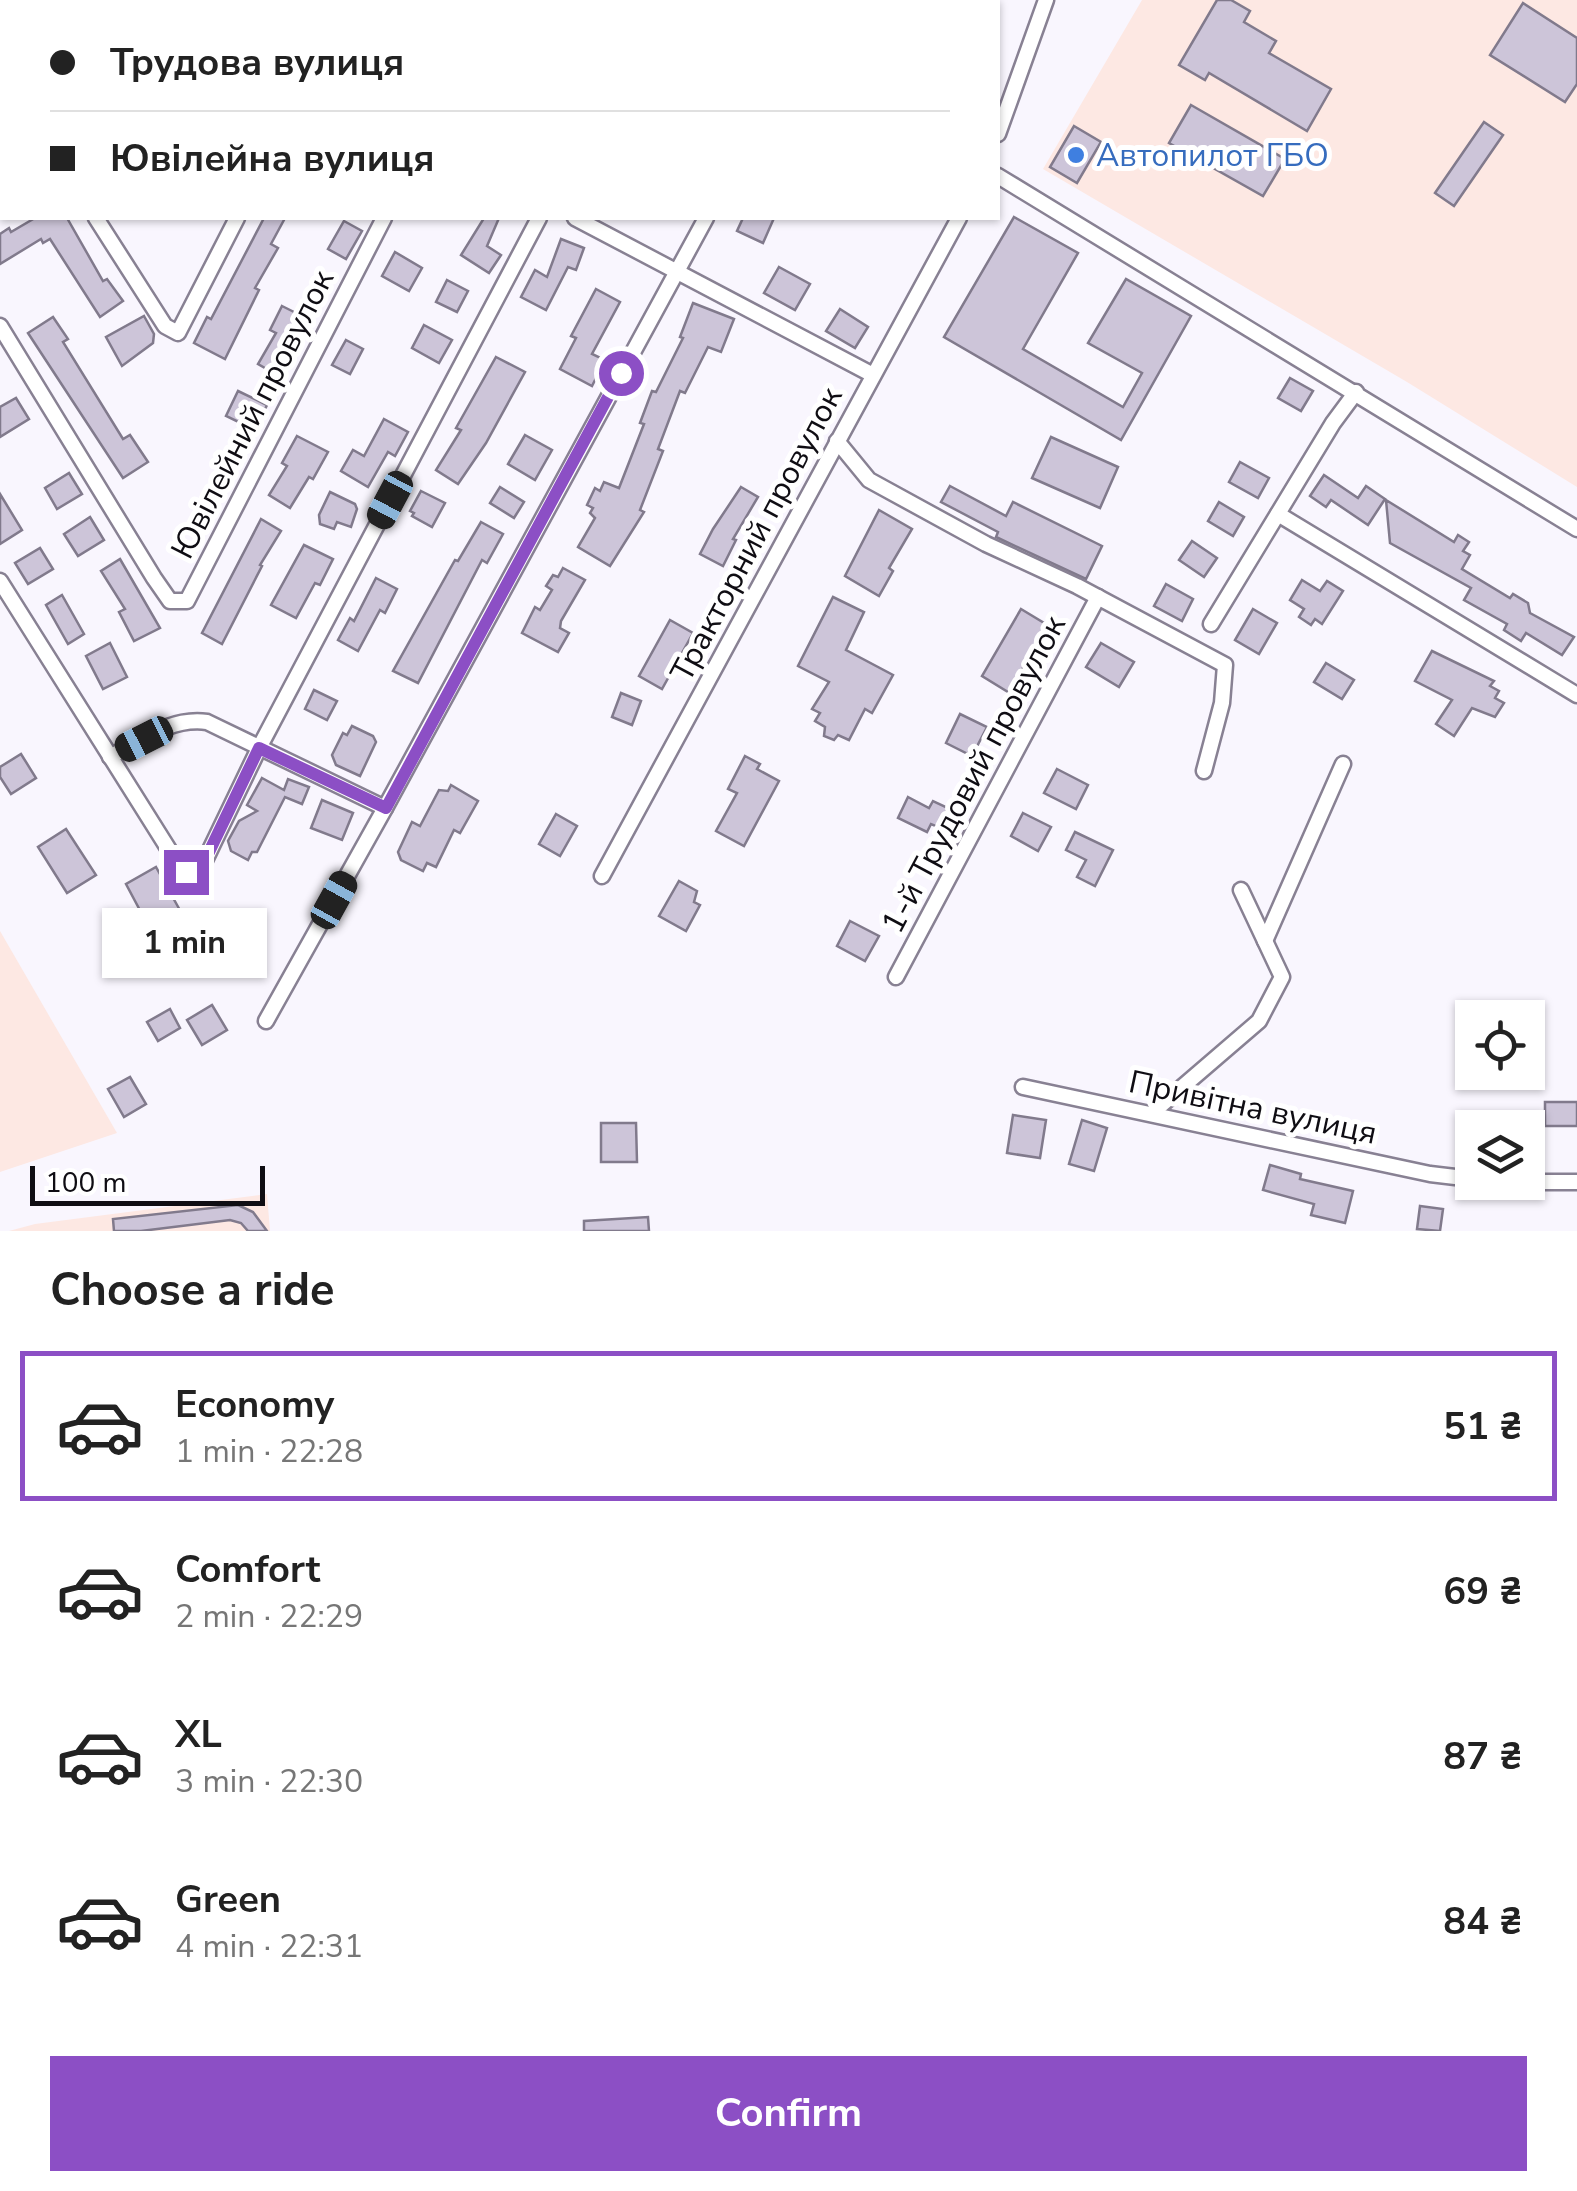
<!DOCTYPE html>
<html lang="en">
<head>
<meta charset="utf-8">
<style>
  body { margin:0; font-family:"Nunito Sans",sans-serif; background:#f2f2f2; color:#222; height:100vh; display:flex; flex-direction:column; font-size:38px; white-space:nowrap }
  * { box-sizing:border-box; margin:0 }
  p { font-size:32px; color:#767676 }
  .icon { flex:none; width:55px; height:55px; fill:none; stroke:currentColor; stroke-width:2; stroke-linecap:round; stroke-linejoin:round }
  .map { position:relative; height:1231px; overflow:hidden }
  .drawer { display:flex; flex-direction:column; background:#fff; flex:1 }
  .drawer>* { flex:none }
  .hud { position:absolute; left:0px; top:0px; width:1000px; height:220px; box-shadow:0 2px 8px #0004; display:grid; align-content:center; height:220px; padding:0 50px; background:#fff }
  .fabs { position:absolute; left:1455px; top:1000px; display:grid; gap:20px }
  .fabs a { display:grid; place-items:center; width:90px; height:90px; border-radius:0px; background:#fff; box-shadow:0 2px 8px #0004; font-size:50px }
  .scale { position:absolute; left:30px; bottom:25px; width:235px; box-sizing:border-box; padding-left:10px; border:5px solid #0f0d13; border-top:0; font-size:28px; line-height:35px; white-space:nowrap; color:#0f0d13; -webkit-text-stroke:8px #fff; paint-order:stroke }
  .end { position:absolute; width:45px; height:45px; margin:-22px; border:12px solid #8c4fc5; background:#fff; box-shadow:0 0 0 5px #fff }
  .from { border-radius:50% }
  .bubble { position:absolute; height:70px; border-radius:0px; background:#fff; box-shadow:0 2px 8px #0004; font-size:32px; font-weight:700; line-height:70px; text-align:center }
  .car { position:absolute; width:30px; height:60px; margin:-30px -15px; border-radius:12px; box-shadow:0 0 8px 2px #0007; background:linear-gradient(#222 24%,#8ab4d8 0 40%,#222 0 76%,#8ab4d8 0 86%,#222 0) }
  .hud b { display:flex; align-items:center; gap:35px; height:95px; font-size:38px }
  .hud b+b { border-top:2px solid #e0e0e0 }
  .hud i { width:25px; height:25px; background:#222 }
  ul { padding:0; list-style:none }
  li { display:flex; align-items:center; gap:30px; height:150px; margin:0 20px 15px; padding:0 30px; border:5px solid transparent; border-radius:0px }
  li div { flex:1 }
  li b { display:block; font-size:38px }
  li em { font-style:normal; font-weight:700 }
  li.selected { border-color:#8c4fc5 }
  li>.icon { width:90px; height:90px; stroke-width:1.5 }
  h2 { padding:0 50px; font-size:45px; line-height:120px }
  .cta { display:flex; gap:20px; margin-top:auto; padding:20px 50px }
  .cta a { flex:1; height:115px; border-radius:0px; background:#8c4fc5; color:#fff; font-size:40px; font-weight:700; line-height:115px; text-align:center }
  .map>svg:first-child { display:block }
</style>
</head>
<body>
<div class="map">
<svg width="1577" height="1231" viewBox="0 0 1577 1231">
  <rect width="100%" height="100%" fill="#f9f6fe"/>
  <g fill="#fde8e3">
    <polygon points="1142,0 1577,0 1577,487 1407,382 1043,169"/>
    <polygon points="0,931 117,1133 0,1172"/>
    <polygon points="267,1194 270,1231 9,1231 35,1224"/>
  </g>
  <g fill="#cdc5d9" stroke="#817a8c" stroke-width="2.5">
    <polygon points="1217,0 1231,0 1250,11 1244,22 1276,41 1269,53 1331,89 1307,131 1209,73 1205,80 1179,65"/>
    <polygon points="1523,3 1577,38 1577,84 1565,102 1490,55"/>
    <polygon points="1191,105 1285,159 1263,196 1169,143"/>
    <polygon points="1484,122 1503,135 1454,206 1435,193"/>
    <polygon points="1074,126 1101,142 1077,183 1050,167"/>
    <polygon points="1014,217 1078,253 1023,349 1123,407 1142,373 1088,343 1126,279 1191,316 1121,440 944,337"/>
    <polygon points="35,218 67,218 103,281 107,279 123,301 100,317 50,239 43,243 41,239 0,264 0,234 9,228 11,232"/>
    <polygon points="264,218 285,218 271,244 278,248 255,288 259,290 225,359 194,343 207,317 211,319"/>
    <polygon points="484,218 499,218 487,246 501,255 489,273 461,255"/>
    <polygon points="743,218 774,218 763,243 737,231"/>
    <polygon points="344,221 362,231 346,259 328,249"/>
    <polygon points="561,239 584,248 576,270 568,267 546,310 521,297 535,270 547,277"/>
    <polygon points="395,252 422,268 409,291 382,276"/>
    <polygon points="779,267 810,284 795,310 764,293"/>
    <polygon points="447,280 468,291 457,312 436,302"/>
    <polygon points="596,289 620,302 592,354 605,360 592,386 560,369 576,338 571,336"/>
    <polygon points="693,303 734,319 721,352 708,347 685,393 680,391 658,449 663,451 640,510 644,512 610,566 578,547 595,518 590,513 593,508 587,505 595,488 600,491 604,482 619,488 644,424 640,423 652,391 656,392 683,338 680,337"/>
    <polygon points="282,306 308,319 279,376 258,364 276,333 270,330"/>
    <polygon points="840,309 868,327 855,348 826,331"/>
    <polygon points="144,316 154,334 153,343 122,366 106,337"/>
    <polygon points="53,317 68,339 63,342 123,439 130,435 148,462 123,478 28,333"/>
    <polygon points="424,325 452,340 439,363 412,348"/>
    <polygon points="346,340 363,349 350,374 332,365"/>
    <polygon points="496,357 525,372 486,443 458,484 436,470 461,430 456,428"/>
    <polygon points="1290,378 1313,391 1301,411 1278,398"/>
    <polygon points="238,391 267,405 255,430 226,416"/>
    <polygon points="16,398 29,419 0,437 0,407"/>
    <polygon points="384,419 408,432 395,456 388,452 368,487 341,471 353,450 364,456"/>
    <polygon points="525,435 552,450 535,480 508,464"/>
    <polygon points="297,436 328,452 313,479 309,477 290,508 269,495 287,466 282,463"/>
    <polygon points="1051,437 1118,467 1100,508 1032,478"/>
    <polygon points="1240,462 1269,478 1258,498 1229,482"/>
    <polygon points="69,473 82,494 57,509 45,488"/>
    <polygon points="1324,475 1358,498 1366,486 1385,499 1368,525 1331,500 1326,507 1310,496"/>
    <polygon points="950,486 1006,516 1013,502 1102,546 1086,579 996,537 998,532 941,502"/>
    <polygon points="500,487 524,502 514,518 490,503"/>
    <polygon points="741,487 758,497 733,539 736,540 723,566 700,554 713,529"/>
    <polygon points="421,491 445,503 432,527 412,516 414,513 410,511"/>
    <polygon points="330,492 355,504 357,509 351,527 337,522 334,529 320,524 319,515"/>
    <polygon points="0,494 22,530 0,544"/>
    <polygon points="1386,500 1454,542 1458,535 1469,542 1463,551 1470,555 1462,569 1510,598 1513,594 1528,603 1530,613 1574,637 1562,655 1526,633 1521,641 1504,630 1507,624 1464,600 1471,588 1390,543"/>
    <polygon points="1219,502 1244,517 1233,536 1208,521"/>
    <polygon points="879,510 912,529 889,568 893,571 879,596 845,576"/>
    <polygon points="90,517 104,540 78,556 64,534"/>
    <polygon points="261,519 281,531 260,565 262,566 222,644 202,633"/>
    <polygon points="481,522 503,534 487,563 482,560 418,683 393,671 455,560 458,561"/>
    <polygon points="1192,541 1217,558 1204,577 1179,560"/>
    <polygon points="304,545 333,559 320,585 315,583 296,618 271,605"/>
    <polygon points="40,548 53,569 28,584 15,563"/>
    <polygon points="120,559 160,628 134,641 119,612 125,609 101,571"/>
    <polygon points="563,568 585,580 561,621 560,628 569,633 558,652 522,633 535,607 540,610 552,590 546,586 553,575 558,577"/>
    <polygon points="376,578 397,589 385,613 380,610 358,651 338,640 350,618 354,621"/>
    <polygon points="1302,580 1320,591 1327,581 1343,591 1322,624 1315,619 1311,625 1299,617 1304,609 1290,600"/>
    <polygon points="1166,584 1193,599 1182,621 1154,606"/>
    <polygon points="62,595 84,634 68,644 46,605"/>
    <polygon points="833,597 864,612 846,650 893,675 872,713 865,709 849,740 838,735 834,740 824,736 825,727 815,721 820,713 812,709 829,682 798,666"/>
    <polygon points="1021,609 1049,626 1008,692 982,676"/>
    <polygon points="1253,609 1277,623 1259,654 1235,640"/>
    <polygon points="670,620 693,633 662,689 639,676"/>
    <polygon points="110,643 127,677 103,689 86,656"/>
    <polygon points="1101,643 1134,662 1119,687 1086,667"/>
    <polygon points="1432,651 1494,681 1490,686 1499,691 1495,698 1504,703 1495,717 1472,708 1454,736 1436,724 1452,700 1415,681"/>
    <polygon points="1326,663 1354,680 1342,699 1314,682"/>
    <polygon points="314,690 337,701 327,720 305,709"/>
    <polygon points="621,693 641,701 632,725 612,717"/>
    <polygon points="960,714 987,727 972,756 946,743"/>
    <polygon points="352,726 373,736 376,742 360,776 336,765 332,755 343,733 347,735"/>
    <polygon points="21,754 36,778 11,794 0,777 0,767"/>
    <polygon points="745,756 760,764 757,769 779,781 744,846 716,831 737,793 728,789"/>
    <polygon points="1057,769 1088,785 1076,809 1044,793"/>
    <polygon points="262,778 284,790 288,779 309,787 302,804 285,797 257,852 252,852 248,860 231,851 228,841 239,821 257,811 247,805"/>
    <polygon points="451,785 478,801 460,833 454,830 436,867 427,863 423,871 401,860 398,852 412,822 420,826 439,790 448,791"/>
    <polygon points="908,797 929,808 933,801 948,808 938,827 931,824 927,832 898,818"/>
    <polygon points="322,800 353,813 342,840 311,828"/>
    <polygon points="1023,813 1051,827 1038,851 1011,836"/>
    <polygon points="556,814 577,826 560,856 539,844"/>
    <polygon points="66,829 96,875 67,893 38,847"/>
    <polygon points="1075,832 1113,850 1095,886 1077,877 1086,860 1066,850"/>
    <polygon points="156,867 182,914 151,931 126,884"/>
    <polygon points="679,881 697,891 694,902 700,905 686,931 659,916"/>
    <polygon points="850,921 879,936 865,961 837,946"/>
    <polygon points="212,1005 227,1030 202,1045 187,1020"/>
    <polygon points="170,1009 180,1028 158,1041 147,1022"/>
    <polygon points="130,1077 146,1104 124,1117 108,1089"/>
    <rect x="1545" y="1102" width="32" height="24"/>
    <polygon points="1013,1115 1046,1120 1040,1158 1007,1153"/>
    <polygon points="1082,1120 1107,1128 1094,1171 1069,1164"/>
    <polygon points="601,1123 636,1123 637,1162 601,1162"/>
    <polygon points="1270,1165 1301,1174 1300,1179 1353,1191 1345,1223 1311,1215 1314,1204 1263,1190"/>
    <polygon points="238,1205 253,1212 267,1231 248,1231 241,1223 230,1220 141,1231 114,1231 113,1219"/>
    <polygon points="1420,1206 1443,1209 1440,1231 1417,1229"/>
    <polygon points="648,1217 649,1231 584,1231 584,1221"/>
  </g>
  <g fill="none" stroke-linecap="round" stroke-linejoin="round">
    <defs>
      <g id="minor">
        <polyline points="119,0 121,2"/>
        <polyline points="184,2 186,0"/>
        <polyline points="346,2 347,0"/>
        <polyline points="497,2 498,0"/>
        <polyline points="653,2 655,0"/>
        <polyline points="826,2 827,0"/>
        <polyline points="0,66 2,70"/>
        <polyline points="0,92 2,91"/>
        <polyline points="998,134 1046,0"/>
        <polyline points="998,176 1577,529"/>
        <polyline points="96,218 165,326 178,333 237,218"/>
        <polyline points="575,218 873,375"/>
        <polyline points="0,326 154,578 170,601 187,601 384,218"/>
        <polyline points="837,441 869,480 986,544 1077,586 1225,665 1222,703 1204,771"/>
        <polyline points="1278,514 1577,695"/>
        <polyline points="0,581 171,853 186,873 198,875 259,748 539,218"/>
        <polyline points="1211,624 1333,423 1356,392"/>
        <path d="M110,757C142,740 171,717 207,722L385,808"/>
        <polyline points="602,876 959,218"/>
        <polyline points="1265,941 1343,764"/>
        <polyline points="896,977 1098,597"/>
        <polyline points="266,1021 385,808 706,218"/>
        <polyline points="1023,1087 1430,1174 1472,1179"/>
        <polyline points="1152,1113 1259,1021 1282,977 1241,890"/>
        <polyline points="1497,1182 1577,1182"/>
      </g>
    </defs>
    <use href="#minor" stroke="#888193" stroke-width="19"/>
    <use href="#minor" stroke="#fff" stroke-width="14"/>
  </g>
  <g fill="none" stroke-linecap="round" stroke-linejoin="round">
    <polyline stroke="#8c4fc5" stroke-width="12" points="186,872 198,875 259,748 386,808 621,373"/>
  </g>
  <circle fill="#3f7fe0" stroke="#fff" stroke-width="4" cx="1076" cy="155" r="10"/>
  <g text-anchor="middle" stroke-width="10" stroke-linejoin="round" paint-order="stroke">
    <g font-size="32" fill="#366cbe" stroke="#fff" text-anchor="start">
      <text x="1096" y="166">Автопилот ГБО</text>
    </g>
    <g font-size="32" fill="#0f0d13" stroke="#fff">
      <text transform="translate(252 414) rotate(-63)" y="11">Ювілейний провулок</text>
      <text transform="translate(756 534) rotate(-62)" y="11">Тракторний провулок</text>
      <text transform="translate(973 774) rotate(-62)" y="11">1-й Трудовий провулок</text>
      <text transform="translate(1253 1107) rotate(12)" y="11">Привітна вулиця</text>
    </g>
  </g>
</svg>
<div class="fabs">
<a><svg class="icon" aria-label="locate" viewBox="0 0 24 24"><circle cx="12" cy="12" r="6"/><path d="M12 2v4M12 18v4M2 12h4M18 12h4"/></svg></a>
<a><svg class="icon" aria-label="layers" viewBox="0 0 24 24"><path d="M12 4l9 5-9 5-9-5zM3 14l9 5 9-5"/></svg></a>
</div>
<div class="scale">100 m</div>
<i class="end from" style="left:621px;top:373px"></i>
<i class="end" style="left:186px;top:872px"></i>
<div class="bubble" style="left:102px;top:908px;width:165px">1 min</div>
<i class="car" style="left:390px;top:500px;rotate:208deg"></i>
<i class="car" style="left:144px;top:739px;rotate:243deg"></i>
<i class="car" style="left:334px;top:900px;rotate:29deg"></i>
<div class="hud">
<b><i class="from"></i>Трудова вулиця</b>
<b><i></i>Ювілейна вулиця</b>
</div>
</div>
<section class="drawer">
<h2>Choose a ride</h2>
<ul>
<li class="selected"><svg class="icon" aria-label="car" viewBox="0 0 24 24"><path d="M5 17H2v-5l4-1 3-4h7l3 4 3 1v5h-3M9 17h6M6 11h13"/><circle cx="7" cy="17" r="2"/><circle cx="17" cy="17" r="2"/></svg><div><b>Economy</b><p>1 min · 22:28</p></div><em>51 ₴</em></li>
<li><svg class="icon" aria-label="car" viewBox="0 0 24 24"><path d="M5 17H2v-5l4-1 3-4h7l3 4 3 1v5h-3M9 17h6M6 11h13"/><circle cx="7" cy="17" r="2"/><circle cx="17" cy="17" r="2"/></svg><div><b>Comfort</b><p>2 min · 22:29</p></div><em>69 ₴</em></li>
<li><svg class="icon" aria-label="car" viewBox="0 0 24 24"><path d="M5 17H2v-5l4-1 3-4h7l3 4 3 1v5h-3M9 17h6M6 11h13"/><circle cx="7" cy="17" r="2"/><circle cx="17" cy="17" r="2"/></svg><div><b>XL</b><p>3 min · 22:30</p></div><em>87 ₴</em></li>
<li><svg class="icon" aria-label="car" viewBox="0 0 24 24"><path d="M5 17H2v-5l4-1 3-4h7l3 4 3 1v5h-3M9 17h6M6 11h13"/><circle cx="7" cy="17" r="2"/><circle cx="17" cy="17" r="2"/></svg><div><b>Green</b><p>4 min · 22:31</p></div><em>84 ₴</em></li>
</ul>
<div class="cta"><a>Confirm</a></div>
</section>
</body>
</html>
